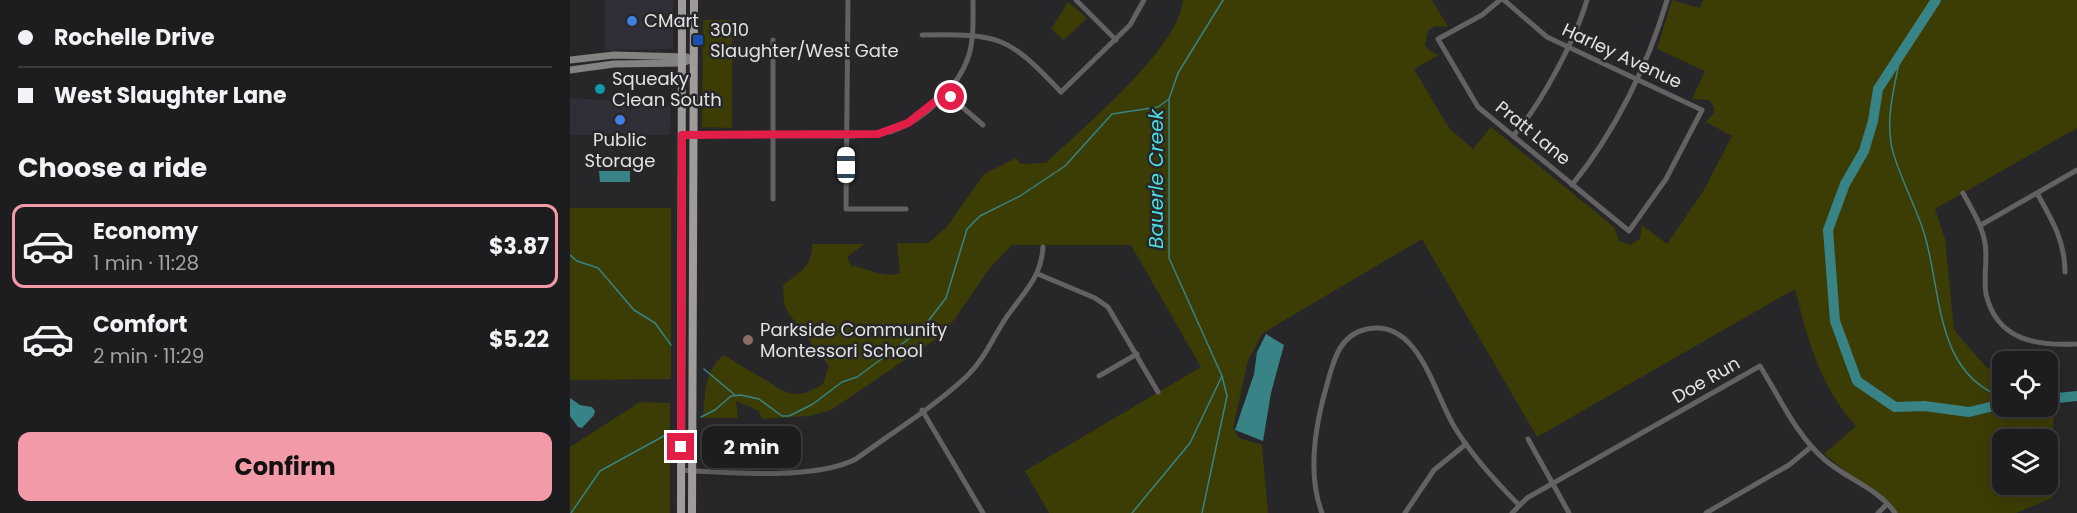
<!DOCTYPE html>
<html lang="en">
<head>
<meta charset="utf-8">
<style>
  body { margin:0; font-family:Poppins,sans-serif; background:#2a292c; color:#f1f3f6; height:100vh; display:flex; flex-direction:column; font-size:22px; white-space:nowrap }
  * { box-sizing:border-box; margin:0 }
  p { font-size:20px; color:#a0a1a4 }
  .icon { flex:none; width:33px; height:33px; fill:none; stroke:currentColor; stroke-width:2; stroke-linecap:round; stroke-linejoin:round }
  .map { position:relative; flex:1; overflow:hidden }
  .side { display:flex; flex-direction:column; background:#1d1c1f; width:570px }
  .side>* { flex:none }
  .banner { display:grid; align-content:center; height:132px; padding:0 18px; background:#1d1c1f }
  .buttons { position:absolute; left:1422px; top:351px; display:grid; gap:12px }
  .buttons a { display:grid; place-items:center; width:66px; height:66px; border-radius:12px; background:#1d1c1f; box-shadow:0 3px 15px #0003,0 0 0 2px #3b3a3d; font-size:30px }
  .end { position:absolute; width:27px; height:27px; margin:-14px; border:8px solid #e11d48; background:#fff; box-shadow:0 0 0 3px #fff }
  .from { border-radius:50% }
  .bubble { position:absolute; height:42px; border-radius:12px; background:#1d1c1f; box-shadow:0 3px 15px #0003,0 0 0 2px #3b3a3d; font-size:20px; font-weight:700; line-height:42px; text-align:center }
  .car { position:absolute; width:18px; height:36px; margin:-18px -9px; border-radius:8px; box-shadow:0 0 4px 2px #0007; background:linear-gradient(#fff 24%,#345 0 40%,#fff 0 76%,#345 0 86%,#fff 0) }
  .banner b { display:flex; align-items:center; gap:21px; height:57px; font-size:22px }
  .banner b+b { border-top:2px solid #3b3a3d }
  .banner i { width:15px; height:15px; background:#f1f3f6 }
  ul { padding:0; list-style:none }
  li { display:flex; align-items:center; gap:18px; height:84px; margin:0 12px 9px; padding:0 6px; border:3px solid transparent; border-radius:12px }
  li div { flex:1 }
  li b { display:block; font-size:22px }
  li em { font-style:normal; font-weight:700 }
  li.selected { border-color:#f39aa8 }
  li>.icon { width:54px; height:54px; stroke-width:1.5 }
  h2 { padding:0 18px; font-size:27px; line-height:72px }
  .cta { display:flex; gap:12px; margin-top:auto; padding:12px 18px }
  .cta a { flex:1; height:69px; border-radius:12px; background:#f39aa8; color:#111; font-size:24px; font-weight:700; line-height:69px; text-align:center }
  main { display:flex; flex:1; min-height:0 }
  .map>svg:first-child { display:block }
</style>
</head>
<body>
<main>
<section class="side">
<div class="banner">
<b><i class="from"></i>Rochelle Drive</b>
<b><i></i>West Slaughter Lane</b>
</div>
<h2>Choose a ride</h2>
<ul>
<li class="selected"><svg class="icon" aria-label="car" viewBox="0 0 24 24"><path d="M5 17H2v-5l4-1 3-4h7l3 4 3 1v5h-3M9 17h6M6 11h13"/><circle cx="7" cy="17" r="2"/><circle cx="17" cy="17" r="2"/></svg><div><b>Economy</b><p>1 min · 11:28</p></div><em>$3.87</em></li>
<li><svg class="icon" aria-label="car" viewBox="0 0 24 24"><path d="M5 17H2v-5l4-1 3-4h7l3 4 3 1v5h-3M9 17h6M6 11h13"/><circle cx="7" cy="17" r="2"/><circle cx="17" cy="17" r="2"/></svg><div><b>Comfort</b><p>2 min · 11:29</p></div><em>$5.22</em></li>
</ul>
<div class="cta"><a>Confirm</a></div>
</section>
<div class="map">
<svg width="1507" height="513" viewBox="0 0 1507 513">
  <rect width="100%" height="100%" fill="#272629"/>
  <g fill="#302e36">
    <polygon points="35,0 103,0 103,49 35,50"/>
    <polygon points="0,98 101,104 100,135 0,135"/>
  </g>
  <g fill="#3c3d05" fill-rule="evenodd">
    <path d="M613,0H862L878,27L865,26L858,31L855,45L861,52L869,55L844,69L879,128L903,149L921,127L1044,227L1049,241L1060,245L1070,239L1072,225L1097,244L1134,190L1162,136L1136,122L1144,113V107L1139,100L1122,99L1135,71L1087,49L1102,0L1130,8L1133,0H1507V128L1365,209L1375,239L1384,330L1417,368L1432,375V406H1478V385L1484,387L1482,498L1446,513H1328L1254,454L1286,426C1249,385 1238,340 1225,289L967,437L852,239L693,333L678,360L663,428L669,438L692,445L698,513H479L455,471L631,367L561,245H442L419,269L384,320L366,339L261,410L239,416L192,419L189,411L166,401L168,418H133C135,395 134,370 154,355C166,363 179,370 192,378C217,393 224,402 253,384L259,366L219,314L214,304L213,285C231,271 242,268 242,244H294L277,257L281,266C300,268 312,279 330,273L327,243H358L376,228L414,174L446,158L451,164L476,163C512,128 609,49 613,0ZM1432,440H1478V484H1432Z"/>
    <polygon points="498,2 517,18 494,40 481,29"/>
    <polygon points="133,20 162,20 162,128 132,127"/>
    <polygon points="0,208 101,208 101,379 0,380"/>
    <polygon points="70,402 100,403 100,513 0,513 0,447"/>
  </g>
  <g fill="#388385">
    <polygon points="29,171 60,171 60,182 30,182"/>
    <polygon points="696,334 714,345 701,393 693,441 665,430 684,374 687,352"/>
    <polygon points="0,398 10,405 22,407 25,411 24,415 12,428 8,427 0,416"/>
  </g>
  <g fill="none" stroke-linecap="round" stroke-linejoin="round">
    <g stroke="#388385" stroke-width="1.5">
      <path d="M1331,52C1326,82 1316,112 1321,143C1325,169 1346,205 1354,233C1372,290 1364,372 1432,397"/>
      <polyline points="0,255 7,261 28,268 64,310 85,323 101,345"/>
      <polyline points="134,369 165,395"/>
      <polyline points="131,417 145,410 161,396 171,395 189,399 212,416 219,416 243,404 272,382 287,377 344,335 359,320 376,298 397,229 410,216 450,196 495,166 542,114 588,107 599,99"/>
      <polyline points="1,513 30,471 101,432"/>
      <polyline points="562,513 620,443 652,376 599,258 599,99 608,73 653,0"/>
      <polyline points="632,513 657,396 652,376"/>
    </g>
    <g stroke="#388385" stroke-width="10">
      <polyline points="1366,0 1308,89 1303,121 1294,151 1275,184 1258,230 1265,321 1287,381 1325,407 1354,406 1399,412 1432,404"/>
      <polyline points="1478,399 1507,396"/>
    </g>
    <g stroke="#636161" stroke-width="5">
      <polyline points="278,0 276,209 336,209"/>
      <polyline points="506,0 546,40"/>
      <polyline points="930,0 912,15 868,39 908,107 1059,231 1096,179 1132,110 977,37 934,0"/>
      <path d="M352,35C430,34 437,35 491,92L560,25L574,0"/>
      <polyline points="203,40 203,199"/>
      <polyline points="376,93 413,125"/>
      <path d="M112,135L282,136C296,135 309,135 323,131C354,120 389,87 399,55C404,37 403,18 403,0"/>
      <path d="M943,136C971,105 1005,40 1017,0"/>
      <path d="M1002,185C1045,132 1078,65 1097,0"/>
      <path d="M1393,193C1402,210 1412,225 1415,243C1418,260 1413,277 1416,294C1427,341 1467,346 1507,344"/>
      <path d="M1467,193C1482,220 1495,241 1495,272"/>
      <polyline points="1411,225 1507,170"/>
      <polyline points="468,274 525,298 538,307 588,392"/>
      <polyline points="529,376 567,354"/>
      <polyline points="352,410 413,513"/>
      <polyline points="958,439 999,513"/>
      <path d="M111,470C158,473 246,480 286,459C323,432 364,407 397,376C417,357 425,331 441,311C457,289 471,276 473,247"/>
      <path d="M752,513C737,474 745,427 756,388C763,363 768,335 797,329C849,318 864,394 885,428C903,457 925,481 949,505"/>
      <polyline points="835,513 864,470 896,444"/>
      <path d="M942,513L957,498L1190,366C1210,398 1226,435 1255,460C1277,479 1309,489 1325,513"/>
      <polyline points="1136,513 1219,465 1241,447"/>
      <polyline points="1308,513 1317,504"/>
    </g>
    <g stroke="#858282" stroke-width="7">
      <polyline points="0,60 44,55 117,57"/>
      <polyline points="0,70 44,64 112,63 123,59"/>
    </g>
    <g stroke="#9f9b9b" stroke-width="8">
      <polyline points="111,513 112,0"/>
      <polyline points="122,513 124,0"/>
    </g>
  </g>
  <g fill="none" stroke-linecap="round" stroke-linejoin="round">
    <polyline stroke="#e11d48" stroke-width="8" points="111,447 112,135 308,134 338,123 376,93 381,97"/>
  </g>
  <g fill="#3f7fe0" stroke="#272629" stroke-width="2">
    <circle cx="62" cy="21" r="6"/>
    <circle cx="50" cy="120" r="6"/>
  </g>
  <rect fill="#1a4fb4" stroke="#272629" stroke-width="2" x="122" y="34" width="12" height="12" rx="3"/>
  <circle fill="#0f9aa8" stroke="#272629" stroke-width="2" cx="30" cy="89" r="6"/>
  <circle fill="#8d6e63" stroke="#272629" stroke-width="2" cx="178" cy="340" r="6"/>
  <g text-anchor="middle" stroke-width="5" stroke-linejoin="round" paint-order="stroke">
    <g font-size="18" fill="#e2e2e4" stroke="#272629" text-anchor="start">
      <text x="74" y="27">CMart</text>
      <text x="140" y="36">3010<tspan x="140" dy="21">Slaughter/West Gate</tspan></text>
      <text x="42" y="85">Squeaky<tspan x="42" dy="21">Clean South</tspan></text>
      <text x="50" y="146" text-anchor="middle">Public<tspan x="50" dy="21">Storage</tspan></text>
      <text x="190" y="336">Parkside Community<tspan x="190" dy="21">Montessori School</tspan></text>
    </g>
    <g font-size="18" fill="#e2e2e4" stroke="#272629">
      <text transform="translate(1052 56) rotate(25)" y="6">Harley Avenue</text>
      <text transform="translate(963 133) rotate(39)" y="6">Pratt Lane</text>
      <text transform="translate(1136 380) rotate(-30)" y="6">Doe Run</text>
    </g>
    <g font-size="20" font-style="italic" fill="#4adee1" stroke="#272629">
      <text transform="translate(586 179) rotate(-90)" y="7">Bauerle Creek</text>
    </g>
  </g>
</svg>
<div class="buttons">
<a><svg class="icon" aria-label="locate" viewBox="0 0 24 24"><circle cx="12" cy="12" r="6"/><path d="M12 2v4M12 18v4M2 12h4M18 12h4"/></svg></a>
<a><svg class="icon" aria-label="layers" viewBox="0 0 24 24"><path d="M12 4l9 5-9 5-9-5zM3 14l9 5 9-5"/></svg></a>
</div>
<i class="end from" style="left:381px;top:97px"></i>
<i class="end" style="left:111px;top:447px"></i>
<div class="bubble" style="left:132px;top:426px;width:99px">2 min</div>
<i class="car" style="left:276px;top:165px;rotate:0deg"></i>
</div>
</main>
</body>
</html>
